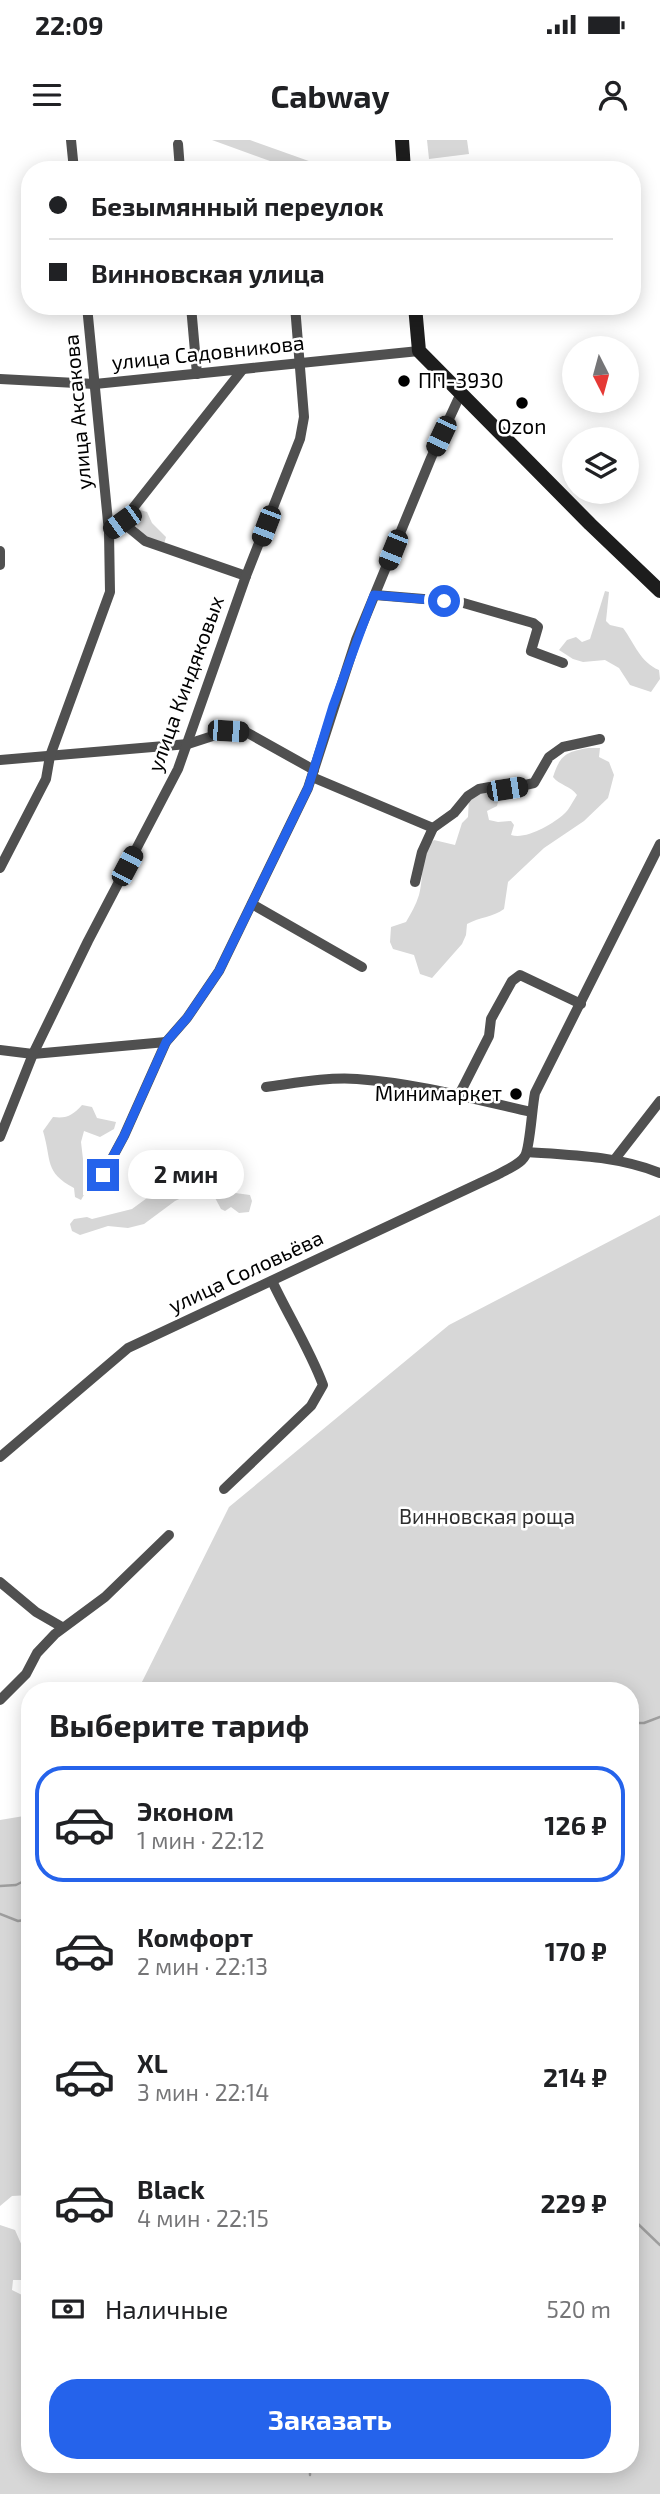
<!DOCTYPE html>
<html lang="ru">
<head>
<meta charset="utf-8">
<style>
  body { margin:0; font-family:"Exo 2",sans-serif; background:#f6f6f6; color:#202124; height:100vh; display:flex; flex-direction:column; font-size:26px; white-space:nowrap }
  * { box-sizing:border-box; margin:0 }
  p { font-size:23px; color:#757577 }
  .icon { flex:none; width:38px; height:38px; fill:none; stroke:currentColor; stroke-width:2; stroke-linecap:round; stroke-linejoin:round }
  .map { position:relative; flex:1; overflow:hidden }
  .side { position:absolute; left:21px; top:1542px; width:618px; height:791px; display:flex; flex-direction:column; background:#fff; border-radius:28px; box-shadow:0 4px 18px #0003 }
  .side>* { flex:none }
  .top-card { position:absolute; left:21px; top:21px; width:620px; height:154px; border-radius:28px; box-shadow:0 4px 18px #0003; display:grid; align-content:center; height:154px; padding:0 28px; background:#fff }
  .needle { width:46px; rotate:174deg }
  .fabs { position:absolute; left:562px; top:196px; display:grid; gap:14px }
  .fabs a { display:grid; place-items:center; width:77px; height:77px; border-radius:50%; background:#fff; box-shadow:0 4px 18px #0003; font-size:35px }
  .end { position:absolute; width:32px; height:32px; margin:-16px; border:9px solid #2563eb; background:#fff; box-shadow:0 0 0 4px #fff }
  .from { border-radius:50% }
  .bubble { position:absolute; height:49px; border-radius:24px; background:#fff; box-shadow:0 4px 18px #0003; font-size:23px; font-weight:700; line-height:49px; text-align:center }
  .car { position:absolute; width:21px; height:42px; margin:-21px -10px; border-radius:9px; box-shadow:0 0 5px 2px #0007; background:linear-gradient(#222 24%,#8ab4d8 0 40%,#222 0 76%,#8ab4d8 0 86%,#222 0) }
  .top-card b { display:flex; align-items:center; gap:24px; height:66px; font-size:26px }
  .top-card b+b { border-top:2px solid #e0e0e0 }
  .top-card i { width:18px; height:18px; background:#202124 }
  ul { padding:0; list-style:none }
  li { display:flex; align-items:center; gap:21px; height:116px; margin:0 14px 10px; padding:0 14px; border:4px solid transparent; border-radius:28px }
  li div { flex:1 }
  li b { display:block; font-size:26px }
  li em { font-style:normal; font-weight:700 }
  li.active { border-color:#2563eb }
  li>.icon { width:63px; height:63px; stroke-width:1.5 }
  h2 { padding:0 28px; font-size:32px; line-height:84px }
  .pay { display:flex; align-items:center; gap:18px; height:77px; padding:0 28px; font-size:26px }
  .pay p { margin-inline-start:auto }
  .button { display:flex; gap:14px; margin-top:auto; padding:14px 28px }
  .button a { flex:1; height:80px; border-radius:28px; background:#2563eb; color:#fff; font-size:28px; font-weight:700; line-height:80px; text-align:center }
  .status { display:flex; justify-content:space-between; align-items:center; height:49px; padding:0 35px; background:#fff; direction:ltr }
  .status svg { height:19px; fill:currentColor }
  header { display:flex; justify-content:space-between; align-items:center; height:91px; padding:0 28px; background:#fff; font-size:32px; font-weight:700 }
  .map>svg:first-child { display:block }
</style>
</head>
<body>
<div class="status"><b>22:09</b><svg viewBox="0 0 49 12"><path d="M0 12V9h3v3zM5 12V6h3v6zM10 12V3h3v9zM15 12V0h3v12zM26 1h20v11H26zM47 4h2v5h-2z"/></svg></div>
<header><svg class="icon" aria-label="menu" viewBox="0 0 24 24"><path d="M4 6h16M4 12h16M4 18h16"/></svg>Cabway<svg class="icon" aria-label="person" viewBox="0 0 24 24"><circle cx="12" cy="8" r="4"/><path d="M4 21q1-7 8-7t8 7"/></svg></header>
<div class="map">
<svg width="660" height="2354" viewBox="0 0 660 2354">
  <rect width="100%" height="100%" fill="#fff"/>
  <g fill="#d7d7d7">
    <polygon points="212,0 250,0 334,30 295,30"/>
    <polygon points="427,0 467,0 469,14 429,19"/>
    <path d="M140,370L147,372L152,383L166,397L164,404C149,400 136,396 135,378Z"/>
    <path d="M605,451L609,452L606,481L610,485L623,488C635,504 640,522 659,530L660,539L651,552L630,545L619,528L605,520L583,522L573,519L559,510L567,500L576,497L582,502L590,499Z"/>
    <path d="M588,608H600L599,617L609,622L614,635L608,658L584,681L544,708L508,742L504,769C493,777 480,777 467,784L466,795L462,804L432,838L420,834L414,815L393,809L390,802L391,787L406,782C411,773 416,765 419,755C424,738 420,712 434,700L455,705L462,683L468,677L469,658L487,651L499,657L497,666L487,671L489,680L498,682L511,681L514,685L511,695C526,700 553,684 564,674C569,670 573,661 577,655C571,646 559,645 553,637C560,615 566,612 588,608Z"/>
    <path d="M82,965L92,967L97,978L116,982L114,989L100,997L84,991L81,1002L83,1019L99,1024L92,1041L81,1060L75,1057L74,1048C44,1032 52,1021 43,991L53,977C67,979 73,975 82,965Z"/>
    <polygon points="203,1017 209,1018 217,1045 228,1052 250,1055 252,1061 249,1072 239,1073 231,1067 225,1071 221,1069 213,1054 196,1051 175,1061 144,1084 128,1088 108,1086 80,1095 72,1091 70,1084 74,1079 87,1077 92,1079 132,1069"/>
    <polygon points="660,1075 660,2354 0,2354 0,2085 15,2090 26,2115 29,2137 24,2140 13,2140 12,2150 30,2159 30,2324 630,2324 630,1550 138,1550 229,1367 449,1185"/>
    <polygon points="30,1675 30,2055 12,2056 0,2066 0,1680"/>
  </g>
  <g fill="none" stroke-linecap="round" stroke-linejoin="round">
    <g stroke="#9e9e9e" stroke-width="2.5">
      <polyline points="403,1550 509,1545 532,1550"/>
      <polyline points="630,1583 644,1583 660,1577"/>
      <polyline points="0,1746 16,1745 30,1738"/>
      <polyline points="0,1774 18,1781 30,1779"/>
      <polyline points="630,2080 637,2083 660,2105"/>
      <polyline points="310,2324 310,2335"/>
    </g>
    <g stroke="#505050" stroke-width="10">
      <polyline points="71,0 74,30"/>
      <polyline points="178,4 180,30"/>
      <polyline points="191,166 197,234"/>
      <polyline points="0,239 95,244 419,211"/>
      <polyline points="122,382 145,401 246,436"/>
      <polyline points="109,392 122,382 243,229"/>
      <polyline points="0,411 0,425"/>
      <polyline points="375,455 460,462 533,483 538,487 531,511 563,523"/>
      <polyline points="0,620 188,604 228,591 246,592 314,630"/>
      <polyline points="312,637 433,688"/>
      <polyline points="0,728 46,639 50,616 110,452 109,392 87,166"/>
      <polyline points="415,742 422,712 433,688 454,673 468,656 479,649 490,647 507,649 534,643 549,617 563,607 600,599"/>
      <polyline points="252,764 362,827"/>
      <polyline points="0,910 33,914 166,902"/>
      <path d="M266,947C296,943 326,937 357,939C415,943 474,959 531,972"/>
      <polyline points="459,955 489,896 491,879 512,841 520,835 581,864"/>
      <polyline points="0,997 33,914 88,801 178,629 246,436 300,299 304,277 295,166"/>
      <path d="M527,1012C573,1015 617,1016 660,1033"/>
      <polyline points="615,1019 660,961"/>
      <polyline points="103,1035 124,996 166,902 187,878 219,831 308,648 356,500 431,318 461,253"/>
      <path d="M0,1317L128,1208L497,1035C505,1030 520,1025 525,1016C530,1008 532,967 535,953L660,704"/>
      <path d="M224,1349L311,1266L323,1245C310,1210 288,1175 272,1141"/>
      <polyline points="0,1442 36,1472 62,1487"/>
      <polyline points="0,1560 26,1534 37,1513 55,1494 105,1457 169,1395"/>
    </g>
    <g stroke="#1d1d1d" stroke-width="14">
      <polyline points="402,0 404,30"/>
      <polyline points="415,166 419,211 590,384 660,451"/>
    </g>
  </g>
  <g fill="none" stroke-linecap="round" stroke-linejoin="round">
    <polyline stroke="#2563eb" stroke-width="9" points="103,1035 124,996 166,902 187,878 219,831 308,648 333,566 374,455 444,461"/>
  </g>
  <g fill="#000" stroke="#fff" stroke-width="2.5">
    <circle cx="404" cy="241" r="7"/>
    <circle cx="522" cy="263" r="7"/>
    <circle cx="516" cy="954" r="7"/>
  </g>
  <g text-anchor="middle" stroke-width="5" stroke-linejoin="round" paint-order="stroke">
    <g font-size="21" fill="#000" stroke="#fff">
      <text transform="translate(208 213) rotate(-6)" y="7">улица Садовникова</text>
      <text transform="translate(78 272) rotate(-95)" y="7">улица Аксакова</text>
      <text transform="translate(186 544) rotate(-70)" y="7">улица Киндяковых</text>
      <text transform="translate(246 1132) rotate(-25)" y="7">улица Соловьёва</text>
    </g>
    <g font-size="21" fill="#000" stroke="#fff" text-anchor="start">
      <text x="418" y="248">ПП-3930</text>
      <text x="522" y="294" text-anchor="middle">Ozon</text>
      <text x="502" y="961" text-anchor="end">Минимаркет</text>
    </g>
    <g font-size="21" fill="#2e2e2e" stroke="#fff">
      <text x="487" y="1384">Винновская роща</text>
    </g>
  </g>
</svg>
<div class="fabs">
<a><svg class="needle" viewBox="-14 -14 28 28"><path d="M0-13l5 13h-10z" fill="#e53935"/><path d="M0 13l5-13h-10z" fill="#757577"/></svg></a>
<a><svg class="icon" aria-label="layers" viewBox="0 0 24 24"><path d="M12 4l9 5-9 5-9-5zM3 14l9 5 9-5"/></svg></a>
</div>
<i class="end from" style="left:444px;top:461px"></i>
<i class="end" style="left:103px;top:1035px"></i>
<div class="bubble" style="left:128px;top:1010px;width:116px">2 мин</div>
<i class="car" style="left:441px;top:296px;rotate:205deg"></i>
<i class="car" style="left:122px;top:382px;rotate:234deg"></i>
<i class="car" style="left:266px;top:386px;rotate:201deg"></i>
<i class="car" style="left:393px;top:410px;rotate:202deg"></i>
<i class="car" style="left:228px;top:591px;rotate:94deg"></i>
<i class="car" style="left:507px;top:649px;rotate:81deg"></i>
<i class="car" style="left:127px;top:726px;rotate:28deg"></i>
<div class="top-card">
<b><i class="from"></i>Безымянный переулок</b>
<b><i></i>Винновская улица</b>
</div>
<section class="side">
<h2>Выберите тариф</h2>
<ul>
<li class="active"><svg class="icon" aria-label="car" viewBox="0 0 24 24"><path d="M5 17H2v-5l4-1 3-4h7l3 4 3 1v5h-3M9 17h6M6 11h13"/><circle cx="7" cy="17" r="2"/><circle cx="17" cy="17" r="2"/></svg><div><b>Эконом</b><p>1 мин · 22:12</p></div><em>126 ₽</em></li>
<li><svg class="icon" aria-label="car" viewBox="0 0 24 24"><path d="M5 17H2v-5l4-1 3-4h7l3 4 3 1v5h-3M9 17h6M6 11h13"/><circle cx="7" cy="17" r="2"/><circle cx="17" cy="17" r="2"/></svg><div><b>Комфорт</b><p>2 мин · 22:13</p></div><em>170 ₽</em></li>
<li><svg class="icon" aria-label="car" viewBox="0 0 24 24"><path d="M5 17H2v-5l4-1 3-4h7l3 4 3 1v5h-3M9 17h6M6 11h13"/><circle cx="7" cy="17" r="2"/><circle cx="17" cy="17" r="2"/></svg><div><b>XL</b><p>3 мин · 22:14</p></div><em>214 ₽</em></li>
<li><svg class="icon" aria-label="car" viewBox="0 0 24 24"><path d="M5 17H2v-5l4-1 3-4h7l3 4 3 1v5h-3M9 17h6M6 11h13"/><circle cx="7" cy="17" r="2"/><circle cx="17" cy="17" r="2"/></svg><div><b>Black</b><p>4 мин · 22:15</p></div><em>229 ₽</em></li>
</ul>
<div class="pay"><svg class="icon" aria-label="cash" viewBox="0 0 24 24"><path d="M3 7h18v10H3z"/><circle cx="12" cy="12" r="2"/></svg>Наличные<p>520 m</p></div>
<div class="button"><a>Заказать</a></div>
</section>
</div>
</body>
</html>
